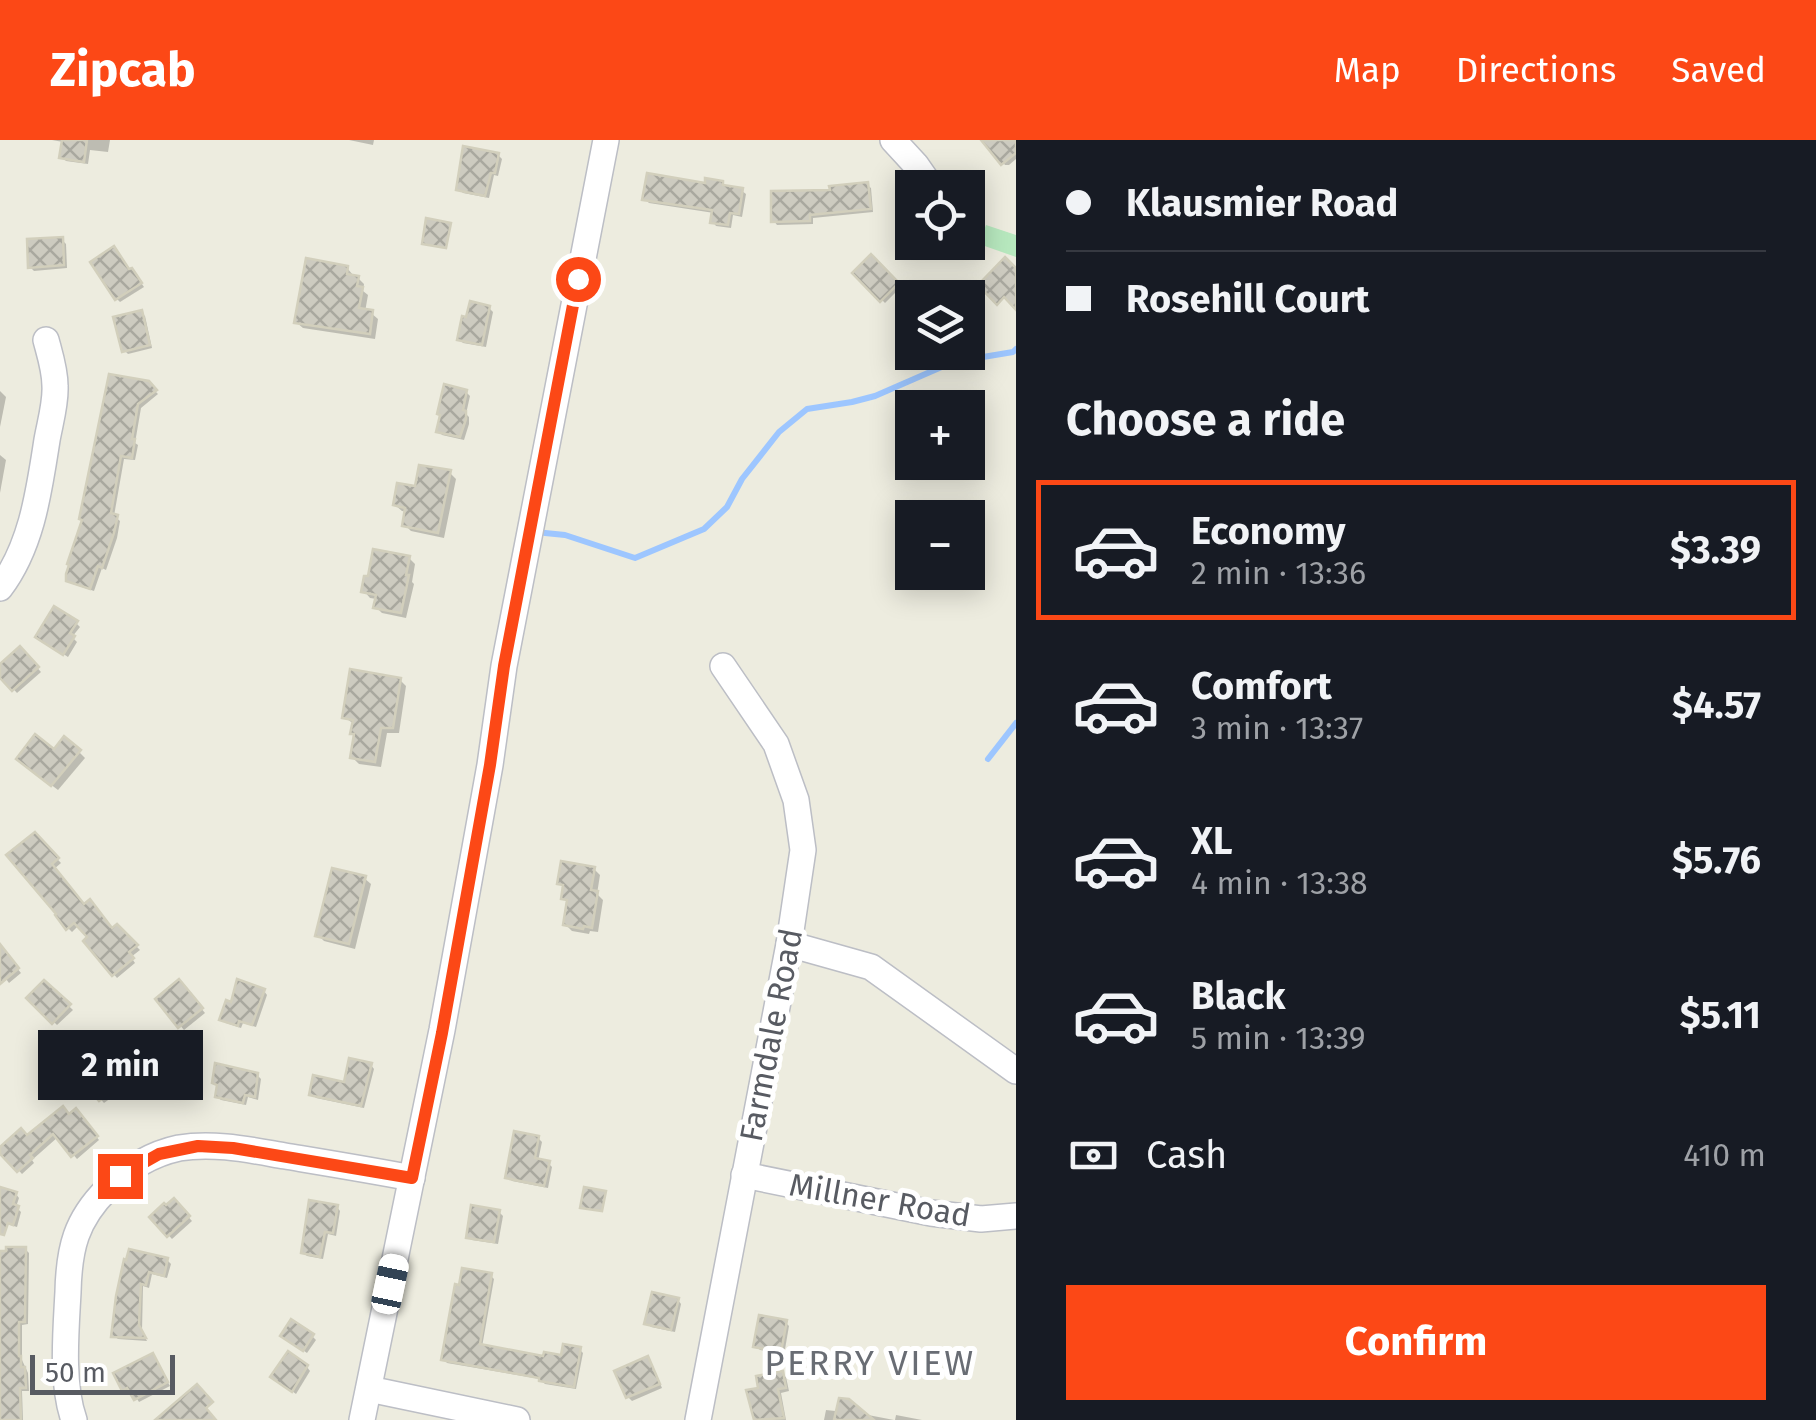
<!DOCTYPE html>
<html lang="en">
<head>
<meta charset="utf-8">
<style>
  body { margin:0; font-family:"Fira Sans",sans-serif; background:#20242c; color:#f1f3f6; height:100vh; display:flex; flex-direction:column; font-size:38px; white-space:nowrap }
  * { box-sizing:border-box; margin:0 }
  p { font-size:32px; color:#9ea1a6 }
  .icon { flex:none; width:55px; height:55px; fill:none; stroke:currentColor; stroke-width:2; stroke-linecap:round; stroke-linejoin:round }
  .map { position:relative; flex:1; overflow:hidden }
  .side { display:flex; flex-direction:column; background:#171b24; width:800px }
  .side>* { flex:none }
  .hud { display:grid; align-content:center; height:220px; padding:0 50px; background:#171b24 }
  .tools { position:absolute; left:895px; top:30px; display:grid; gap:20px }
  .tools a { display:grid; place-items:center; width:90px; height:90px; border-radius:0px; background:#171b24; box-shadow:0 5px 25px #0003; font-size:50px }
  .scale { position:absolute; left:30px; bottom:25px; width:145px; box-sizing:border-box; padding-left:10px; border:5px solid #585b62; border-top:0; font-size:28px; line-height:35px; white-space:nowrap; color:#585b62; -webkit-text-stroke:8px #fff; paint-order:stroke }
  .end { position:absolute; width:45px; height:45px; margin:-22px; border:12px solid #fc4816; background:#fff; box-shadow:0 0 0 5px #fff }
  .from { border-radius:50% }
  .bubble { position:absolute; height:70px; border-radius:0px; background:#171b24; box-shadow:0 5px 25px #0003; font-size:32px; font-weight:700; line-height:70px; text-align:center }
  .car { position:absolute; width:30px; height:60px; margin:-30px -15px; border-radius:12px; box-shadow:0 0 8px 2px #0007; background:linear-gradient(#fff 24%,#345 0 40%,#fff 0 76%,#345 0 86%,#fff 0) }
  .hud b { display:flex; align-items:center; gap:35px; height:95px; font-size:38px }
  .hud b+b { border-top:2px solid #363941 }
  .hud i { width:25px; height:25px; background:#f1f3f6 }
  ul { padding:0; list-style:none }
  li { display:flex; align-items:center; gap:30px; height:140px; margin:0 20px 15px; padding:0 30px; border:5px solid transparent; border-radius:0px }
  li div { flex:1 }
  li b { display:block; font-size:38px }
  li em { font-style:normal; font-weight:700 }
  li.selected { border-color:#fc4816 }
  li>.icon { width:90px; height:90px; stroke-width:1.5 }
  h2 { padding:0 50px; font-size:45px; line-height:120px }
  .pay { display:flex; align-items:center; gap:25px; height:110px; padding:0 50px; font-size:38px }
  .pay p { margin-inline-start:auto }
  .action { display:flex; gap:20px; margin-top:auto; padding:20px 50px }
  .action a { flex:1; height:115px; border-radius:0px; background:#fc4816; color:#fff; font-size:40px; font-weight:700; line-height:115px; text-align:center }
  header { display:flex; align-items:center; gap:60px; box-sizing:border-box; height:140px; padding:0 50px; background:#fc4816; color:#fff }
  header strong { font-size:48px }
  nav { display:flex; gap:55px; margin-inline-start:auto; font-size:35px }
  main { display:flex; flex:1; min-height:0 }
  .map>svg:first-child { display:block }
</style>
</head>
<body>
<header>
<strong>Zipcab</strong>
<nav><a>Map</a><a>Directions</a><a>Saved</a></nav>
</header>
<main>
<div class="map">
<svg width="1016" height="1280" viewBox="0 0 1016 1280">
  <defs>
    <pattern id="building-cross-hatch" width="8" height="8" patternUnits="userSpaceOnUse" patternTransform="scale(2.5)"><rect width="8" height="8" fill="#cdcbc0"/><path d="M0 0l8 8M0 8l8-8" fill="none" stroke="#a9a89f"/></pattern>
  </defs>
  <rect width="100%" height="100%" fill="#edecdf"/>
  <polygon fill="#b7e8be" points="986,85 1016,95 1016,117 979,104"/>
  <g fill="#0003">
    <polygon points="52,0 110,0 108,12 90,10 88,24 66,21 62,17 74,4"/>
    <polygon points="349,0 374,0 373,5"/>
    <polygon points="984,0 1012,0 1016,6 1016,19 1009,25 1005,25"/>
    <polygon points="498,15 502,19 498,36 494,35 489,58 463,53 459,49"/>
    <polygon points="722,43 727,48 742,51 746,54 742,77 733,75 731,88 716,86 713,82 714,73 649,63 645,59"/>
    <polygon points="867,45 871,48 873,72 813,78 813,84 777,85 774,81 832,52"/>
    <polygon points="62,100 66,104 67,128 34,131 30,127"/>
    <polygon points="871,118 900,148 885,163 856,133"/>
    <polygon points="347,128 353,135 353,137 358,138 364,144 363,151 368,155 365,172 371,173 378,179 375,199 303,188 296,182"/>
    <polygon points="130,132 135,134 144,147 120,162 117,159"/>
    <polygon points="922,155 957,156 958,158 922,158"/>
    <polygon points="489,168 493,172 486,207 463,203 459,199"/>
    <polygon points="141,173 145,176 152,208 128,214 124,210"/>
    <polygon points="147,243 158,254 141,268 135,303 138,305 135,320 124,319 114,376 120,381 117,398 106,430 102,428 94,451 73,444 69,440 84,381"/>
    <polygon points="0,251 6,257 0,287"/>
    <polygon points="466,252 470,256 466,274 469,277 469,284 464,300 442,295 439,291"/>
    <polygon points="0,315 6,320 0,353"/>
    <polygon points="450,333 456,339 444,398 411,391 405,385 407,372 402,371 395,365 417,349"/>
    <polygon points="409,418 415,424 412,442 414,444 406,478 382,473 376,467 377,459 370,458 364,451"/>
    <polygon points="76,483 80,487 72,497 77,502 68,517 42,500"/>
    <polygon points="20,509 41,532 17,553 0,534 0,528"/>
    <polygon points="400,540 406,546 399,593 387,593 381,627 359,624 352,617 356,596 353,593 354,584 344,577"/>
    <polygon points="79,612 85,618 58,650 25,625 54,613"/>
    <polygon points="35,696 61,723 54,729 84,767 113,791 117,787 140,810 131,817 135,823 117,838 86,801 90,797 79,785 72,792 68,788"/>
    <polygon points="594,729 600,735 597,754 603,760 598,792 590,791 589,794 572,791 565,784 569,764 563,758 565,749 560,744"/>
    <polygon points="364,738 371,744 355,809 324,801 318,795"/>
    <polygon points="0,808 21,833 9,843 6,839 0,844"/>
    <polygon points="179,842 205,873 184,890 158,859"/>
    <polygon points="44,843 73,870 57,885 30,858"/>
    <polygon points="264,851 267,855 256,887 243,883 241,888 226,883 222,879 233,866"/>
    <polygon points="157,900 177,923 166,932 169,937 158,946 142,927 112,950 115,955 104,963 89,946 110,926"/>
    <polygon points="371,925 374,929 364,968 316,958 312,954 346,945"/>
    <polygon points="257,935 261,939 258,960 248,957 246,965 221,960 218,957 219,948 214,943"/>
    <polygon points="76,972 99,1000 77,1019 58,997 32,1020 34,1023 22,1034 0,1010"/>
    <polygon points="538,998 542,1002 538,1021 548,1023 552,1027 548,1048 512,1041 508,1037"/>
    <polygon points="0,1049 16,1054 19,1058 16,1067 21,1072 17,1087 0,1082"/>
    <polygon points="174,1061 192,1081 172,1099 152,1077"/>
    <polygon points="337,1067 340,1071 336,1096 328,1094 323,1119 307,1116 304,1113"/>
    <polygon points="499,1072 503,1076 498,1104 472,1100 468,1097"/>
    <polygon points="25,1109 29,1113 28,1184 22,1185 22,1220 28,1233 29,1251 22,1251 23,1280 0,1280 0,1114"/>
    <polygon points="167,1120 171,1124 167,1138 152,1134 149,1148 143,1146 142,1191 147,1201 118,1199 114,1196 126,1122"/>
    <polygon points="491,1136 494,1139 482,1207 545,1219 563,1218 579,1209 583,1213 576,1249 545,1244 540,1239 447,1223 444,1219"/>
    <polygon points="678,1160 681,1164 675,1192 651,1187 647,1183"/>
    <polygon points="785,1182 789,1186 784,1215 760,1210 756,1206"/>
    <polygon points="312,1196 316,1200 307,1213 287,1199"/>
    <polygon points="153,1216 170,1246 139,1262 132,1251 128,1253 124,1249"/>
    <polygon points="651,1223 662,1248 632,1261 628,1257"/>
    <polygon points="307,1227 310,1231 296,1254 277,1240"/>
    <polygon points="782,1234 786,1237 789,1251 781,1253 786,1280 756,1280 749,1252 761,1250"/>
    <polygon points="826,1270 863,1274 894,1280 824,1280"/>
    <polygon points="896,1275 922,1280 895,1280"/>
  </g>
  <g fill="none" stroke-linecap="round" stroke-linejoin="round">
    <g stroke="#9dc6ff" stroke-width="6">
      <polyline points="545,393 565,395 635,418 704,389 727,367 742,339 779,292 807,269 852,262 875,256 953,222 1013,212 1016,209"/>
      <polyline points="988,619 1016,583"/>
    </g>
  </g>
  <g fill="url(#building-cross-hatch)" stroke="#d2cfbc" stroke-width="2.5">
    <polygon points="62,0 87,0 84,22 59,18"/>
    <polygon points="981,0 1016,0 1016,13 1001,25"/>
    <polygon points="463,6 499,13 495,33 491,33 485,56 456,50"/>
    <polygon points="647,33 705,43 705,38 723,41 723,45 743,48 739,74 730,73 728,85 710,83 712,70 642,60"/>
    <polygon points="868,42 871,69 810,75 810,81 771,82 771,51 830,50 829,46"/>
    <polygon points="426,78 451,83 446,108 422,104"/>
    <polygon points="63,97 64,125 28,128 27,99"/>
    <polygon points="114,106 129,129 132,128 142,143 115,160 90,122"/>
    <polygon points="871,114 899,143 880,162 852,133"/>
    <polygon points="1005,117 1016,128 1016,170 1004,157 997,165 978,145"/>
    <polygon points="306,118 348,126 347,134 359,136 357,146 363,147 359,168 373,170 370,194 294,183"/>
    <polygon points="470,161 490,166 482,205 457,200 462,176 466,177"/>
    <polygon points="142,170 150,205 122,212 113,177"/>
    <polygon points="109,234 149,241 157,250 138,264 132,299 135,299 132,318 121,316 111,373 118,375 114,393 102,428 98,426 90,449 66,441 66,434 69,425 67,424 82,380 79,379"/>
    <polygon points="444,244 467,250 463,270 466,271 466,279 460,297 436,292 440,275 437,274"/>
    <polygon points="419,325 451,330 438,393 402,386 405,368 393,365 397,343 415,346"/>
    <polygon points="373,409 410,416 406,435 409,435 401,473 373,468 376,455 361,452 364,436 368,436"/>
    <polygon points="54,466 78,481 70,493 75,496 63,515 35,497"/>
    <polygon points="20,506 39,527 12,551 0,538 0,524"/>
    <polygon points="350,529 401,538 393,588 381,588 375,622 350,618 354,594 350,594 353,580 342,578"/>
    <polygon points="35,594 54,609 64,596 81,610 51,646 16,619"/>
    <polygon points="35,692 59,718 52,724 84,764 90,759 112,788 117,784 138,805 129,812 134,818 112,836 83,801 87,797 74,783 66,790 55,775 56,774 6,715"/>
    <polygon points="561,721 595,727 591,750 598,751 592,788 584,786 583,789 563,785 567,760 561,759 563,745 557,744"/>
    <polygon points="332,728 366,736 349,804 315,796"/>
    <polygon points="0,804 19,828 0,844"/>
    <polygon points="179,839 203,868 178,888 155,859"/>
    <polygon points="237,839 265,849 252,885 239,881 238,886 219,880 226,860 231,862"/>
    <polygon points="44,840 71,864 52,884 26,858"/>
    <polygon points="144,894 151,902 157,896 175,918 164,928 168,932 153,944 137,925 110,946 114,950 99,961 86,946 89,943 80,932 103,914 109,923"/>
    <polygon points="349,918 372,923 361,966 309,955 313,935 344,942"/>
    <polygon points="215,923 258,933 255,957 245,955 243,963 215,957 217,945 212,943"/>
    <polygon points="63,966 69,974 76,968 98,996 71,1017 53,994 30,1015 33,1018 17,1032 0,1014 0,1007 21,988 27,995"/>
    <polygon points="514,991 539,996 535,1018 550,1021 544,1046 505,1038"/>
    <polygon points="0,1047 17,1052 13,1064 19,1066 13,1085 8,1083 4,1095 0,1094"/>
    <polygon points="584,1047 606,1051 602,1071 580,1068"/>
    <polygon points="174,1058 190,1076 167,1097 149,1077 164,1063 166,1065"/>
    <polygon points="309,1060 338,1065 333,1093 325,1092 320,1117 301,1113"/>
    <polygon points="471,1065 500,1070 494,1102 466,1098"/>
    <polygon points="6,1107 26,1107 25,1182 19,1182 19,1216 21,1216 21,1227 25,1227 26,1248 20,1248 21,1280 0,1280 0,1111 6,1111"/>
    <polygon points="129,1109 168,1118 164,1136 149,1132 146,1145 141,1144 139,1185 146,1198 111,1197 116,1156 124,1119 126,1120"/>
    <polygon points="462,1128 492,1133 480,1204 543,1216 544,1212 561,1215 563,1204 581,1207 574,1247 539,1241 539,1238 441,1220 455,1144 459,1145"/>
    <polygon points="652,1152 679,1158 671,1190 644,1184"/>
    <polygon points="759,1175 787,1180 781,1212 753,1207"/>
    <polygon points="291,1179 314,1194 303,1211 280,1196"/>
    <polygon points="288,1211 308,1225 292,1252 270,1237"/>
    <polygon points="153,1213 168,1242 134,1260 127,1248 122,1251 113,1233"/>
    <polygon points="648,1216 660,1244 626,1258 614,1231"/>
    <polygon points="783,1231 786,1248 778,1249 784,1278 754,1280 746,1250 758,1248 756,1236"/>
    <polygon points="197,1244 213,1262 206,1268 216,1280 155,1280"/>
    <polygon points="839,1258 849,1259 874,1280 834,1280"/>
  </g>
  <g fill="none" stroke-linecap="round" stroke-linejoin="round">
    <defs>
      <g id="minor">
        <polyline points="893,0 916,25 932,48"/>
        <path d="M0,448C32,406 39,351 47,300C50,283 56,263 55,246C55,230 50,215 46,200"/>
        <polyline points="789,804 871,827 1016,931"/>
        <polyline points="744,1035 931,1073 981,1079 1016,1076"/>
        <polyline points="369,1249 517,1280"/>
        <path d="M74,1280C61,1243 66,1191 68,1152C69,1108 76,1080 107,1049C127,1029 151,1014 179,1008C214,1002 250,1010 285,1016C327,1023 370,1030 412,1038"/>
        <polyline points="362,1280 442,890 490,625 504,526 606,0"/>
        <polyline points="698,1280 789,804 803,710 796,660 776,604 723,526"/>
      </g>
    </defs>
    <use href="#minor" stroke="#bcbec5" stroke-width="28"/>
    <use href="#minor" stroke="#fff" stroke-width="25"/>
  </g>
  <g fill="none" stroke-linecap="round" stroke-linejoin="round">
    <polyline stroke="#fc4816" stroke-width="12" points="120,1036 159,1014 198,1006 233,1008 412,1038 442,893 490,625 504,526 578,139"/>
  </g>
  <g text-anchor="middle" stroke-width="10" stroke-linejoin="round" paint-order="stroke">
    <g font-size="32" fill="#585b62" stroke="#fff">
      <text transform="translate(771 895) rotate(-79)" y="11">Farmdale Road</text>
      <text transform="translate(880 1060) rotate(10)" y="11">Millner Road</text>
    </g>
    <g font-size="35" letter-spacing="2.5" fill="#696d74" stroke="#fff">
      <text x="870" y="1235">PERRY VIEW</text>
    </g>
  </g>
</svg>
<div class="tools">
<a><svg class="icon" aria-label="locate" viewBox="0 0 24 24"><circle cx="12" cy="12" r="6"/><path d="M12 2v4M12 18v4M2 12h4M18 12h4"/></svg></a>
<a><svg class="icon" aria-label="layers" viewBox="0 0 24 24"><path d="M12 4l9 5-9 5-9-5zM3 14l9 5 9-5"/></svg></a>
<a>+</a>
<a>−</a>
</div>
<div class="scale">50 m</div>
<i class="end from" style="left:578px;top:139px"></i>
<i class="end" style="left:120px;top:1036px"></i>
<div class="bubble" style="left:38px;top:890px;width:165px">2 min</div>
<i class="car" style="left:390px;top:1144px;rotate:12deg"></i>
</div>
<section class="side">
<div class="hud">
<b><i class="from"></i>Klausmier Road</b>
<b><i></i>Rosehill Court</b>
</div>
<h2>Choose a ride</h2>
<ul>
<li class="selected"><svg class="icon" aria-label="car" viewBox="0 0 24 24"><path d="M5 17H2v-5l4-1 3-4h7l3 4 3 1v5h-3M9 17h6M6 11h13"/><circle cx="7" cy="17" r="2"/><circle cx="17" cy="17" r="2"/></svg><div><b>Economy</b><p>2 min · 13:36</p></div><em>$3.39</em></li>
<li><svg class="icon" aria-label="car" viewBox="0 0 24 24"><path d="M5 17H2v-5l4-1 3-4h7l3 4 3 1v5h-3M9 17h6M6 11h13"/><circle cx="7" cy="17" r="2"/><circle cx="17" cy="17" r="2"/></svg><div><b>Comfort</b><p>3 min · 13:37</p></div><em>$4.57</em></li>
<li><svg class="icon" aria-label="car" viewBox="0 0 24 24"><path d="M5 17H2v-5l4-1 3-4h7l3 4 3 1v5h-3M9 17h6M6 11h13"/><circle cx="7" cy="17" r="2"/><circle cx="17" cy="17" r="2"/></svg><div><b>XL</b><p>4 min · 13:38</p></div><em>$5.76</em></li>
<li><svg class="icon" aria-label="car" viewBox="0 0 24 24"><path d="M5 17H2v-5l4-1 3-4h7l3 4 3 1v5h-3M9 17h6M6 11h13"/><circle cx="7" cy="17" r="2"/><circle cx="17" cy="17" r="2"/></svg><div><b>Black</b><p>5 min · 13:39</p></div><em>$5.11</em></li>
</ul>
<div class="pay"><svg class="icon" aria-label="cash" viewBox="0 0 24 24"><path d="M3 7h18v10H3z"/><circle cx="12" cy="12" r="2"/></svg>Cash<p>410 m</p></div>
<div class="action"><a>Confirm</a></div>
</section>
</main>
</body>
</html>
